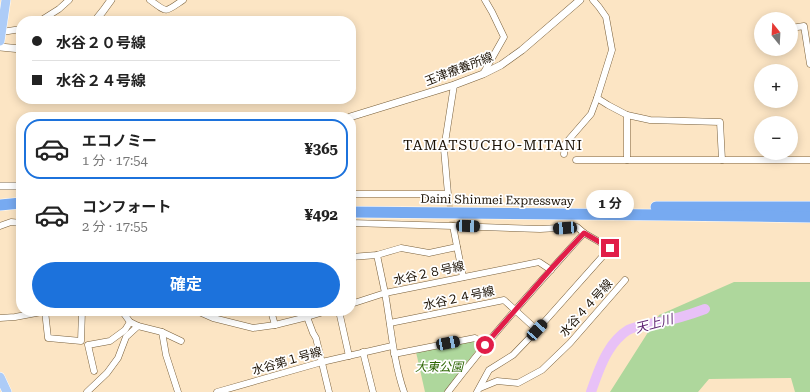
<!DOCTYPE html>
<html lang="ja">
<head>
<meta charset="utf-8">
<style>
  body { margin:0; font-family:"Roboto Serif","Noto Sans JP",serif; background:#f6f6f6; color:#222; height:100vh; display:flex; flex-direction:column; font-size:15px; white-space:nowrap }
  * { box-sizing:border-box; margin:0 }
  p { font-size:13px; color:#767676 }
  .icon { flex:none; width:22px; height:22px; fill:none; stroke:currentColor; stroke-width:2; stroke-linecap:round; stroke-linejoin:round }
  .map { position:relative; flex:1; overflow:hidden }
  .drawer { position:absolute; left:16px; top:112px; width:340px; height:204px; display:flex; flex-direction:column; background:#fff; border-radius:16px; box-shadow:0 2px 10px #0003 }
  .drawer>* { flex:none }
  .banner { position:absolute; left:16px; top:16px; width:340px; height:88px; border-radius:16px; box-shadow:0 2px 10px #0003; display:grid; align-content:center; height:88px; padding:0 16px; background:#fff }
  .needle { width:26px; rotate:342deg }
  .buttons { position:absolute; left:754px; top:12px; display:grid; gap:8px }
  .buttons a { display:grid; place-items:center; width:44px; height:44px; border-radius:50%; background:#fff; box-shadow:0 2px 10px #0003; font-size:20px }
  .end { position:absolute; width:18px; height:18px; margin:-9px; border:5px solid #e11d48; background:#fff; box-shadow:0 0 0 2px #fff }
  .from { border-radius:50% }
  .bubble { position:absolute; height:28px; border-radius:14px; background:#fff; box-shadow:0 2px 10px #0003; font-size:13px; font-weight:700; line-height:28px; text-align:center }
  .car { position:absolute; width:12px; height:24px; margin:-12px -6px; border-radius:5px; box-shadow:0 0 3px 1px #0007; background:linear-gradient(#222 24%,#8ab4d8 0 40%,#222 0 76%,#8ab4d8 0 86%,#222 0) }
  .banner b { display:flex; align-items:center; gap:14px; height:38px; font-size:15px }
  .banner b+b { border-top:1px solid #e0e0e0 }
  .banner i { width:10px; height:10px; background:#222 }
  ul { padding:7px 0 0; list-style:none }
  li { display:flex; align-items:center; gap:12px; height:60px; margin:0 8px 6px; padding:0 8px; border:2px solid transparent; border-radius:16px }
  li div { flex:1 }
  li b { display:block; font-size:15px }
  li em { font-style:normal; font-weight:700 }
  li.active { border-color:#1c72dc }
  li>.icon { width:36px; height:36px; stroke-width:1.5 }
  .button { display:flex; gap:8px; margin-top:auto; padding:8px 16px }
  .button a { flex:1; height:46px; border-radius:24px; background:#1c72dc; color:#fff; font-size:16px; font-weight:700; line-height:46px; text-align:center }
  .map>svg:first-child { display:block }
</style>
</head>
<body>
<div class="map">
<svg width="810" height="392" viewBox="0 0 810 392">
  <rect width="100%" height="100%" fill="#fce5c4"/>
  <g fill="#aed79c">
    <polygon points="734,282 810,282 810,392 795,392 791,378 709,379 698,392 610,392 659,315"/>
    <polygon points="473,341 479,347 444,392 425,392 416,352"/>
  </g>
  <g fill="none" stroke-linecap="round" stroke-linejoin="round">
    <path stroke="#e8c1f7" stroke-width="10" d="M591,392C596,378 601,362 609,350C613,343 621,334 628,330C636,326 646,325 655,323C672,320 689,315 705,309"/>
    <polyline stroke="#dac5a7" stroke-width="6" stroke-dasharray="6 3" stroke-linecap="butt" points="448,194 453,226"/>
    <defs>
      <g id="minor">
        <path d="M150,0C168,13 164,13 183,0"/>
        <polyline points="40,21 59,9 69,0"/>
        <polyline points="791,28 804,26 810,64"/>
        <polyline points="760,31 761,31"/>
        <polyline points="2,32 21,29"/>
        <polyline points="483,74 504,37 492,12 485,0"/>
        <polyline points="597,98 608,105 627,115 650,120 720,122 722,160"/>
        <polyline points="564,154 565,144 591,114 597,98 612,50 606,17 599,7 593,0"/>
        <polyline points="576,160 810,160"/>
        <polyline points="627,160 627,115"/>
        <polyline points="351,194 448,194 444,149 454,85"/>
        <polyline points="351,223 453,226 540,229 577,227 584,233 610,248 537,330 504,300 390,323"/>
        <polyline points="0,226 11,222 21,223"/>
        <polyline points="453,226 463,277"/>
        <polyline points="351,257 377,255 401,248 429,253 457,247"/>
        <polyline points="351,304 385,293 377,255"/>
        <polyline points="45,311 48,338 81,341 82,311"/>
        <polyline points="122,311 130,322 138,326 162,332 181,341"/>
        <polyline points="197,311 213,318 253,328 275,325 307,317 327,311"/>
        <polyline points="271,311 275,325"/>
        <polyline points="339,311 349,356"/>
        <polyline points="307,317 313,333 316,338 329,392"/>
        <polyline points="0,318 15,317 47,311"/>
        <polyline points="162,332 166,355 178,392"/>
        <polyline points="363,352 373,392"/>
        <polyline points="394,354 475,338 485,345"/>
        <polyline points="94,371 88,345 110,341 125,330 130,322"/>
        <polyline points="480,388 497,381 518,383 542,370 570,343 625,280"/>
        <polyline points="87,392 107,373 118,358 126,337 138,326"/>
        <polyline points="217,392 322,362 392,346"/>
        <path d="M404,392C393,360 391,326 385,293L539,262L551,270"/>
        <path d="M448,392C491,336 537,285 584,233"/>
        <polyline points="477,392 489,370 513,355 537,330"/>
      </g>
      <g id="tertiary">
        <polyline points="95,21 103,11 111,0"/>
        <polyline points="0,47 21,49"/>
        <polyline points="350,117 454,85 483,74 501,65 522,50 580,0"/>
        <polyline points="0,186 21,186"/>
      </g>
      <g id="primary">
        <polyline points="0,41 6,0"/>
        <polyline points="0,377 7,392"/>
      </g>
      <g id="motorway">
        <polyline points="0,205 21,203"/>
        <polyline points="656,207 810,207"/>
        <polyline points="351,212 663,215 810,217"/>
      </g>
    </defs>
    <use href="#minor" stroke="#785f3a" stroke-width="7"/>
    <use href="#tertiary" stroke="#785f3a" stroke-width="8"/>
    <use href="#primary" stroke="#fff" stroke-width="10"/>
    <use href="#motorway" stroke="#fff" stroke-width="12"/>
    <use href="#minor" stroke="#fff" stroke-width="6"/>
    <use href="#tertiary" stroke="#fff" stroke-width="7"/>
    <use href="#primary" stroke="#adccf7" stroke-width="9"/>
    <use href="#motorway" stroke="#77aaf1" stroke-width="11"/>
  </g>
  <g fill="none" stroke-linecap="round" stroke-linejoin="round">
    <polyline stroke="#e11d48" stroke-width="5" points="485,345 550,270 584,233 610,248"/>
  </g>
  <g text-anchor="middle" stroke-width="3.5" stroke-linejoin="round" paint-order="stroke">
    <g font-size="12" fill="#1b1104" stroke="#fff">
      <text transform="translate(459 69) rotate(-21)" y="4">玉津療養所線</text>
      <text transform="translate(497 200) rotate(1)" y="4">Daini Shinmei Expressway</text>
      <text transform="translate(429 273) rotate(-12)" y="4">水谷２８号線</text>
      <text transform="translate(459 298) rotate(-12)" y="4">水谷２４号線</text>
      <text transform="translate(586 308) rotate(-48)" y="4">水谷４４号線</text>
      <text transform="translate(287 361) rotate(-16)" y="4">水谷第１号線</text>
    </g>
    <g font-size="12" font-style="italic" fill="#2e6705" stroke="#fff">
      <text x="439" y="371">大東公園</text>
    </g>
    <g font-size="13" font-style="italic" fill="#602674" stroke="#fff">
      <text transform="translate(654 323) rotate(-15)" y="5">天上川</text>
    </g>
    <g font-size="14" letter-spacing="1" fill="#1b1104" stroke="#fff">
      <text x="493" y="150">TAMATSUCHO-MITANI</text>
    </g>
  </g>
</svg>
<div class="buttons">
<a><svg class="needle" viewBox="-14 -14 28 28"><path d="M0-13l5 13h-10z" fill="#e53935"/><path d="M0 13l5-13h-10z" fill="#767676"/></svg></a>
<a>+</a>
<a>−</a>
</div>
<i class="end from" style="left:485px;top:345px"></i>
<i class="end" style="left:610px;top:248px"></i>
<div class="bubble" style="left:586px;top:190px;width:48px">1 分</div>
<i class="car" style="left:468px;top:226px;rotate:92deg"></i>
<i class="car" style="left:565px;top:228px;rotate:266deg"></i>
<i class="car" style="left:537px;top:330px;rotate:42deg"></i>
<i class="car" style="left:448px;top:343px;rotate:79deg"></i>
<div class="banner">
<b><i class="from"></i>水谷２０号線</b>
<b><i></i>水谷２４号線</b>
</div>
<section class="drawer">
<ul>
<li class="active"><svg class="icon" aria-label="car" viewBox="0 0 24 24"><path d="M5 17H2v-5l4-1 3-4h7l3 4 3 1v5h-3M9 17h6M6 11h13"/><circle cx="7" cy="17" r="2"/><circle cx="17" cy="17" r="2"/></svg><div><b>エコノミー</b><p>1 分 · 17:54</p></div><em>¥365</em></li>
<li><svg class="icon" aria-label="car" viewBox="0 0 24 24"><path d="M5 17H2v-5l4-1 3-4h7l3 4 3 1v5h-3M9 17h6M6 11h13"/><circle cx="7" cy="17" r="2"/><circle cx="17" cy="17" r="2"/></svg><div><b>コンフォート</b><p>2 分 · 17:55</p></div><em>¥492</em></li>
</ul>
<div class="button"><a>確定</a></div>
</section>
</div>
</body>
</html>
